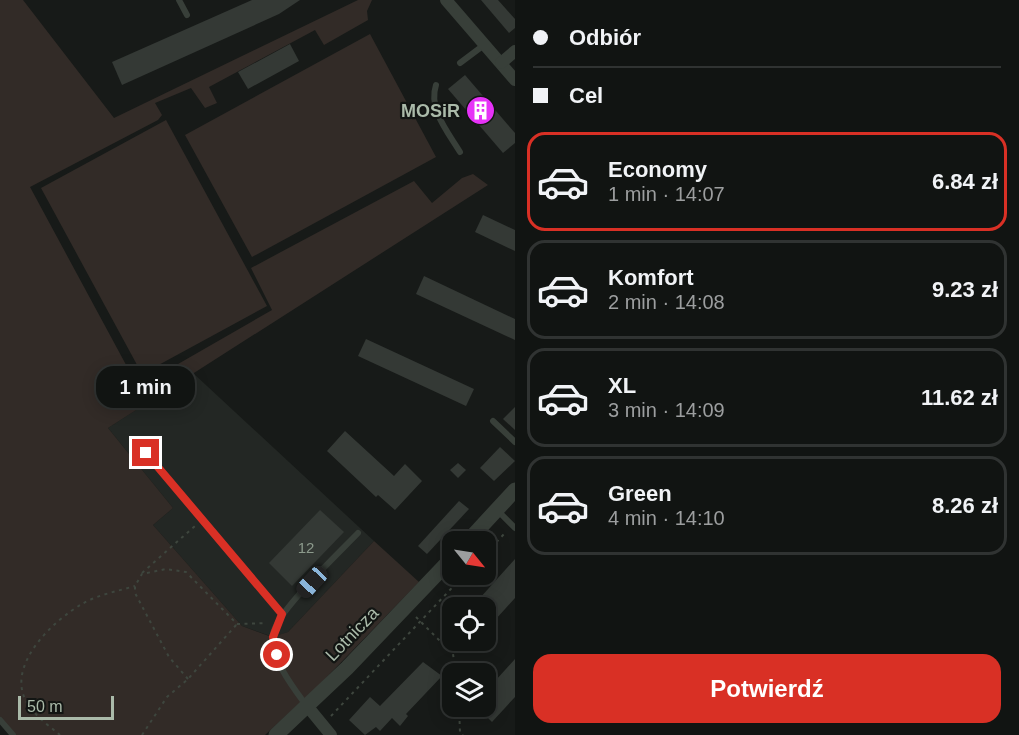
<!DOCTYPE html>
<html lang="pl">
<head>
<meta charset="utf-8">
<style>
  body { margin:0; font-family:Arial,sans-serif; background:#1a1d1b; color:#f1f3f6; height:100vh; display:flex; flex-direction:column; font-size:22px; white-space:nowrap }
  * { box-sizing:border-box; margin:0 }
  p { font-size:20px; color:#9c9e9f }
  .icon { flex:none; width:33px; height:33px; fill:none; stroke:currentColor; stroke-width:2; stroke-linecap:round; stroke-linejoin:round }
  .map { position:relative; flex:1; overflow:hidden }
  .drawer { display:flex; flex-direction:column; background:#111412; width:504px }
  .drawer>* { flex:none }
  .hud { display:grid; align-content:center; height:132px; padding:0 18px; background:#111412 }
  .needle { width:39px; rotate:120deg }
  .buttons { position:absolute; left:442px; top:531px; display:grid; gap:12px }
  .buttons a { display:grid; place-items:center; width:54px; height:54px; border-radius:12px; background:#111412; box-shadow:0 3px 15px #0003,0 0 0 2px #303332; font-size:30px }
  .scale { position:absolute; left:18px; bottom:15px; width:96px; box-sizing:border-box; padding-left:6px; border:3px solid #aabaa9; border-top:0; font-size:16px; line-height:21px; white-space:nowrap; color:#aabaa9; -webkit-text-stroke:4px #121513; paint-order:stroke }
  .end { position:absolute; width:27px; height:27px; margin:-14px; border:8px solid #d93025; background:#fff; box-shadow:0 0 0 3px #fff }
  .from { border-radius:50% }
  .bubble { position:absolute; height:42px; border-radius:18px; background:#111412; box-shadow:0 3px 15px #0003,0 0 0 2px #303332; font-size:20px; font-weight:800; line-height:42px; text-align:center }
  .car { position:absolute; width:18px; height:36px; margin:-18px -9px; border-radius:8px; box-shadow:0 0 4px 2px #0007; background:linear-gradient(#222 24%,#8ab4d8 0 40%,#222 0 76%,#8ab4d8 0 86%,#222 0) }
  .hud b { display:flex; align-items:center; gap:21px; height:57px; font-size:22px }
  .hud b+b { border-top:2px solid #303332 }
  .hud i { width:15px; height:15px; background:#f1f3f6 }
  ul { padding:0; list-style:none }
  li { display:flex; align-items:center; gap:18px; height:99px; margin:0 12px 9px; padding:0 6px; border:3px solid #303332; border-radius:18px }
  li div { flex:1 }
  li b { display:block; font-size:22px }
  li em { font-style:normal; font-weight:800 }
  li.selected { border-color:#d93025 }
  li>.icon { width:54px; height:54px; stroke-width:1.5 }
  .primary-button { display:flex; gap:12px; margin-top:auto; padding:12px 18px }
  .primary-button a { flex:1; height:69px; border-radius:18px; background:#d93025; color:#fff; font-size:24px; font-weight:800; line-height:69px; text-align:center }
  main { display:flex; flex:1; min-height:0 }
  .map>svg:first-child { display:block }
</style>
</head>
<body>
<main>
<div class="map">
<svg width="515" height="735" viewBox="0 0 515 735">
  <rect width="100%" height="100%" fill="#171a18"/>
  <polygon fill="#232724" points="193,373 374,541 288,632 273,637 242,626 153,525 173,508 108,428"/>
  <g fill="#322b27">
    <polygon points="0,0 23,0 114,118 358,0 372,0 367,11 368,20 324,45 315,30 209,87 217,103 205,108 191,88 155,103 162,115 158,120 30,187 138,387 272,310 251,268 414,181 432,203 462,178 473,174 488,185 108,428 173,508 153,525 242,626 272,637 288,632 374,541 419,582 319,685 265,735 13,735 0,720"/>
    <polygon points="370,34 436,157 252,257 185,135"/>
    <polygon points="166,120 267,306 142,374 41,188"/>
  </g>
  <g fill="#343935">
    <polygon points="252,0 300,0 279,14 122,85 112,62"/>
    <polygon points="481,0 498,0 515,19 515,28 509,33"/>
    <polygon points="290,44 299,61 248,89 238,72"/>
    <polygon points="465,75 515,133 515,143 503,153 448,89"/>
    <polygon points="483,215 515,230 515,251 475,232"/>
    <polygon points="424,276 515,319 515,340 416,294"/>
    <polygon points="366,339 474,389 466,406 358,356"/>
    <polygon points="515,407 515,430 503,419"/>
    <polygon points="345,431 394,476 405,464 422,481 395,510 378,495 376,497 327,451"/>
    <polygon points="500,447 515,461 494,481 480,468"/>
    <polygon points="458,463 466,470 458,478 450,470"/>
    <polygon points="459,501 469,509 427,554 418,546"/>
    <polygon points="320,510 344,532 292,586 269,563"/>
    <polygon points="515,559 515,598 486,630 486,608 471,608"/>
    <polygon points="453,608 453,632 441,622"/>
    <polygon points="515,659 515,697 492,722 476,706 486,706 486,691"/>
    <polygon points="423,662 442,676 406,714 408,716 400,726 392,718 380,731 376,727 365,735 349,720 370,697 380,706"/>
  </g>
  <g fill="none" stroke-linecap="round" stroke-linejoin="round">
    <g stroke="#3e463e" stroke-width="2" stroke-dasharray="3 4.5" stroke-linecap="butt">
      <polyline points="486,553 505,533"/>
      <polyline points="142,573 196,525"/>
      <polyline points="416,617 453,654 456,674"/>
      <polyline points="188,679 169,657 135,593 135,586 142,574 166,569 186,572 237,624 267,623"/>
      <polyline points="459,706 460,733 463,735"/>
      <polyline points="331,716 465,574"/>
      <path d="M60,735C48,725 32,714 25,699C8,663 54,620 82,604C97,595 118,591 135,586"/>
      <polyline points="142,735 167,697 188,679 237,624"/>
    </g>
    <g stroke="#383f39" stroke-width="6">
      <polyline points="179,0 187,15"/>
      <polyline points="460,63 484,45"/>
      <path d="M436,85C428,109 448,132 460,152"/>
      <polyline points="493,421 515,442"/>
      <polyline points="146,453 282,614"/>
      <polyline points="497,510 515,528"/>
      <path d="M306,705C292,686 272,661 273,635C273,615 341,551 358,533"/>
      <polyline points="0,720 13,735"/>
    </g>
    <g stroke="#383f39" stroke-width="12">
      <polyline points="446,0 515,80"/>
      <polyline points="501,63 515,51"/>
      <polyline points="308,707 331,735"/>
    </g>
    <g stroke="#383f39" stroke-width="15">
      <polyline points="467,542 515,490"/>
      <polyline points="276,735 347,668 453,557"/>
    </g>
  </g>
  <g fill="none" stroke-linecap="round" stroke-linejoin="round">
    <polyline stroke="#d93025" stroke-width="8" points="146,453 282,614 273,637 277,655"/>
  </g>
  <defs>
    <symbol id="building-disc" viewBox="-11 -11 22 22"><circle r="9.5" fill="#e632f7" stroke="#121513"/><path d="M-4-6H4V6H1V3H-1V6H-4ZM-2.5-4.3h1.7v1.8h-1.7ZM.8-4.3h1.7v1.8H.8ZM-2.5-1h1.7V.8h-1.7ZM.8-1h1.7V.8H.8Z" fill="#fff"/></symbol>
  </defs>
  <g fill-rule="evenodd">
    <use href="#building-disc" x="464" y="94" width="33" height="33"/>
  </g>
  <g text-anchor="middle" stroke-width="4.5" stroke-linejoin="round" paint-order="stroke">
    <g font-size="15" fill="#8c9a8c">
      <text x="306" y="553">12</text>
    </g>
    <g font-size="18" font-weight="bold" fill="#aabaa9" stroke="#121513" text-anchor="end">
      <text x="460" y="117">MOSiR</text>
    </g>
    <g font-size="18" fill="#aabaa9" stroke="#121513">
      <text transform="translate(352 634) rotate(-46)" y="6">Lotnicza</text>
    </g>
  </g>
</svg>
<div class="buttons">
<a><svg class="needle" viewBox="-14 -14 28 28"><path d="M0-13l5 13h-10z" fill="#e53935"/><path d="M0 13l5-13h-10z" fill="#9c9e9f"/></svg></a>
<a><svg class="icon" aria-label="locate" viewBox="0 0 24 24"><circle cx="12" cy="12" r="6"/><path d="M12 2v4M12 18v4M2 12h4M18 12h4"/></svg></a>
<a><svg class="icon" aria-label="layers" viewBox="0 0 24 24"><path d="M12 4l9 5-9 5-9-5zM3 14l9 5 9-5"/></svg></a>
</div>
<div class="scale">50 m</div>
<i class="end from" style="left:277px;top:655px"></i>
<i class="end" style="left:146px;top:453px"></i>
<div class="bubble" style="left:96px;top:366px;width:99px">1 min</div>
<i class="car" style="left:312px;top:582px;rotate:223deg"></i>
</div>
<section class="drawer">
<div class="hud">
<b><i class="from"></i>Odbiór</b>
<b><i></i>Cel</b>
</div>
<ul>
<li class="selected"><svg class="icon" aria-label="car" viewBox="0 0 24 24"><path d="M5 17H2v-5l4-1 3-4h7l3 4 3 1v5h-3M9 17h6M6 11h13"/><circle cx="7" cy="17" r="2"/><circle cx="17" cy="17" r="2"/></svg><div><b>Economy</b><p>1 min · 14:07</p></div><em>6.84 zł</em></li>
<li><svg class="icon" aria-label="car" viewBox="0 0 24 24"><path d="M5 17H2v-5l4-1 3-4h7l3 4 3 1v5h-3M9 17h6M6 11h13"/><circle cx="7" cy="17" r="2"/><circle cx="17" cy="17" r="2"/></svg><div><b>Komfort</b><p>2 min · 14:08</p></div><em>9.23 zł</em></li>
<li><svg class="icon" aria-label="car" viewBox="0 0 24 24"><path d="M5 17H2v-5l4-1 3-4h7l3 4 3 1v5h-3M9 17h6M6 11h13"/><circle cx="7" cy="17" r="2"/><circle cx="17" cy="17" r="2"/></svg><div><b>XL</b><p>3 min · 14:09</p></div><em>11.62 zł</em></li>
<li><svg class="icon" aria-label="car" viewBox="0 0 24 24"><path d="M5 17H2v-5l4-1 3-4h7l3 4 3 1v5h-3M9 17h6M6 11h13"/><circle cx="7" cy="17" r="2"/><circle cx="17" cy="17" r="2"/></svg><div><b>Green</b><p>4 min · 14:10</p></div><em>8.26 zł</em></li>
</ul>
<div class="primary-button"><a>Potwierdź</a></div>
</section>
</main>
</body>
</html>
